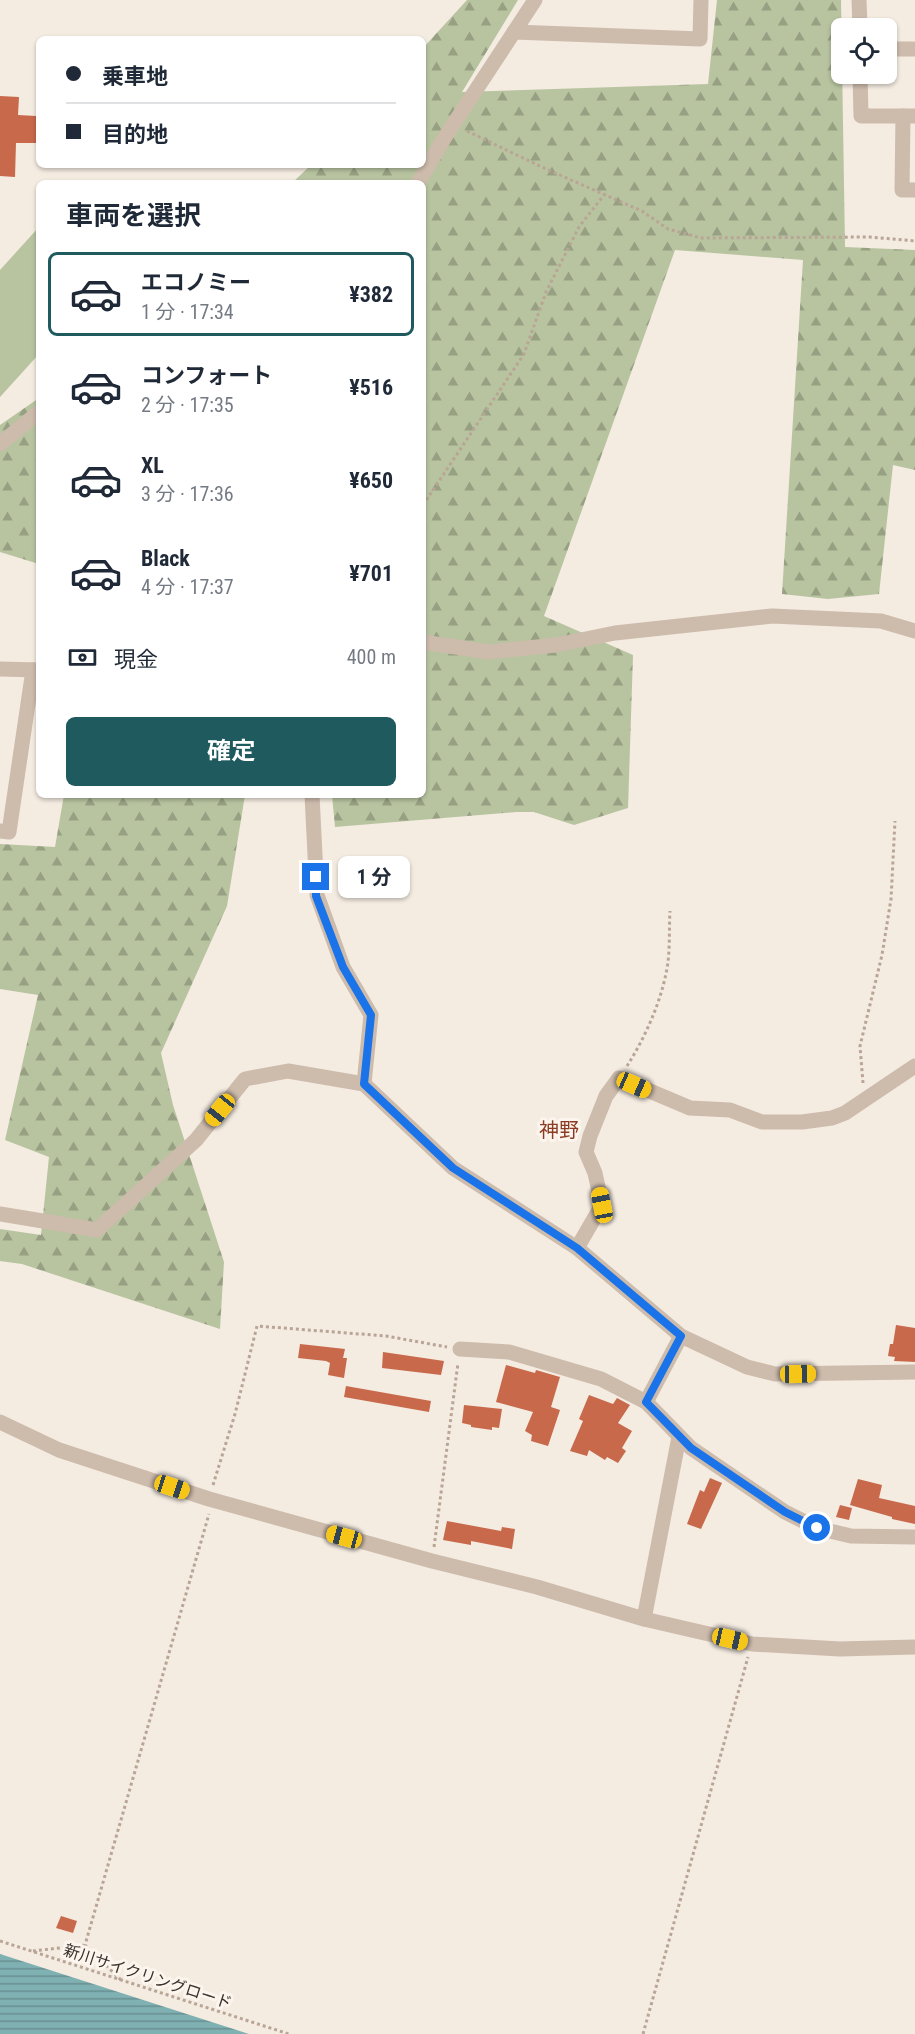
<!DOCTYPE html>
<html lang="ja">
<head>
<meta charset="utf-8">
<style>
  body { margin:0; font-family:"Roboto Condensed","Noto Sans JP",sans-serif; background:#f2f2f3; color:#1f2937; height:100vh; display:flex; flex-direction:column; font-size:22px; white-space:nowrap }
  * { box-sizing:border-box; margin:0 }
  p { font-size:20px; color:#747a83 }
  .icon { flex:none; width:33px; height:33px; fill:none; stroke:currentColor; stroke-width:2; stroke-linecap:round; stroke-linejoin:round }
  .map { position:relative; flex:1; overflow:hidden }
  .drawer { position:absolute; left:36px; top:180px; width:390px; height:618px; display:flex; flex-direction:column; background:#fff; border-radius:9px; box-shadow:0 2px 4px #0004 }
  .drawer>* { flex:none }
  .top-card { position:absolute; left:36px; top:36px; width:390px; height:132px; border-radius:9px; box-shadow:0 2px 4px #0004; display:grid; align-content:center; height:132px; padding:0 30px; background:#fff }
  .tools { position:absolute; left:831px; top:18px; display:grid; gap:12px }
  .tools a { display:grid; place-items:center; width:66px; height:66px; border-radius:9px; background:#fff; box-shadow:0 2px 4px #0004; font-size:30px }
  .end { position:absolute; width:27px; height:27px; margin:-14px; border:8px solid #1a73e8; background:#fff; box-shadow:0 0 0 3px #fff }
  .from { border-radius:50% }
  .bubble { position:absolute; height:42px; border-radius:9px; background:#fff; box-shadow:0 2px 4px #0004; font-size:20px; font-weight:700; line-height:42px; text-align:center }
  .car { position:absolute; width:18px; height:36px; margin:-18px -9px; border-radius:8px; box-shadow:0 0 4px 2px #0007; background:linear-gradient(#f5c518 24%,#345 0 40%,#f5c518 0 76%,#345 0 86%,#f5c518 0) }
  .top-card b { display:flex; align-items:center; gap:21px; height:57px; font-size:22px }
  .top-card b+b { border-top:2px solid #e0e1e3 }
  .top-card i { width:15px; height:15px; background:#1f2937 }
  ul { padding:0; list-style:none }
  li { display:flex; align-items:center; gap:18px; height:84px; margin:0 12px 9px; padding:0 18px; border:3px solid transparent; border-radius:9px }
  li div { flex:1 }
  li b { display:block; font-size:22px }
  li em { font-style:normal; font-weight:700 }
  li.on { border-color:#1f5a5e }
  li>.icon { width:54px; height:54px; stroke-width:1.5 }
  h2 { padding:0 30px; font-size:27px; line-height:72px }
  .pay { display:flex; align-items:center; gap:15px; height:66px; padding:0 30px; font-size:22px }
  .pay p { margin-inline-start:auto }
  .action { display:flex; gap:12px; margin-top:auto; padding:12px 30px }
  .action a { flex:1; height:69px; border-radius:9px; background:#1f5a5e; color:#fff; font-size:24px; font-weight:700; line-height:69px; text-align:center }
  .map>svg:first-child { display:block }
</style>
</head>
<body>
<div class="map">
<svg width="915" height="2034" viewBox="0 0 915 2034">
  <defs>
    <pattern id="forest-firs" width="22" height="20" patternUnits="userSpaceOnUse" patternTransform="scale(1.5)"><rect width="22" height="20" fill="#b8c4a0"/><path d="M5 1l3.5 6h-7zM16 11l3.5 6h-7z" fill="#97a083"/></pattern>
    <pattern id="water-rules" width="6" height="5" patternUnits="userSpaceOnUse" patternTransform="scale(1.5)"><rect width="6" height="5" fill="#7fb0b2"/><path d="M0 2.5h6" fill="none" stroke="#699091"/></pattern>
  </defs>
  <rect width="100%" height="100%" fill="#f4ebe1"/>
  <g fill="url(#forest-firs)">
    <polygon points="467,0 518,0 462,92 708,84 717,0 841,0 845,247 915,250 915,470 893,465 879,594 828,599 782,594 803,260 675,250 544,616 633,655 628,808 574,825 534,812 516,812 335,827 332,795 423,795 423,183 292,183 311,165 423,165 423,48"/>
    <polygon points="39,398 39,564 0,552 0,425"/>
    <polygon points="64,795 245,795 227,906 161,1053 173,1105 224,1262 220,1329 22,1264 0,1261 0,1229 41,1235 49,1157 5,1140 38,995 0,989 0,844 55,847"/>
  </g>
  <polygon fill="#b8c4a0" points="39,227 39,354 0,397 0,270"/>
  <polygon fill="url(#water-rules)" points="0,1954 249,2034 0,2034"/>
  <g fill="#c8694b">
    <polygon points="0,96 19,97 18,115 36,116 36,143 16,143 15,177 0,176"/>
    <polygon points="896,1325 915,1328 915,1362 894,1361 895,1357 888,1356 890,1344 893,1344"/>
    <polygon points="300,1344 345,1349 343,1358 347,1358 344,1378 328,1375 330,1363 326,1361 298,1358"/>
    <polygon points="383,1352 444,1361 441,1375 382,1368"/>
    <polygon points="506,1365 535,1373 536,1370 560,1377 551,1407 560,1410 548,1446 531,1441 532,1435 525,1431 533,1412 496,1402"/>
    <polygon points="346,1386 431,1401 429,1412 344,1397"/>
    <polygon points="589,1395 613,1404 617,1398 630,1405 618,1423 632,1431 622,1448 626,1451 618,1463 607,1457 605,1460 589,1450 587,1456 570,1451 583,1421 579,1419"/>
    <polygon points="464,1405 502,1409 499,1428 492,1427 492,1430 471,1427 471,1425 462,1423"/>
    <polygon points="710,1478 722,1483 701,1529 687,1524 700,1490 704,1492"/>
    <polygon points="858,1479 882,1485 879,1498 915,1506 915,1524 892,1519 892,1517 850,1505"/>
    <polygon points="840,1505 852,1508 849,1520 836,1517"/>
    <polygon points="447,1521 501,1531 502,1527 515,1529 512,1549 471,1541 471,1545 443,1540"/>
    <polygon points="61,1916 77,1921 73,1933 56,1928"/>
  </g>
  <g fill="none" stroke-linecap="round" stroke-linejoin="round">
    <g stroke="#b9a596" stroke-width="3" stroke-dasharray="3 3" stroke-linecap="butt">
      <polyline points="467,131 546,169 642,211 668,229 701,238 870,237 915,241"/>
      <polyline points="423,505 524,354 546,292 579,227 604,195"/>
      <path d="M627,1066C646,1036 663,998 668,962C670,945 669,928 670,911"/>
      <polyline points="863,1083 860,1046 882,955 891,899 895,821"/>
      <polyline points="213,1485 235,1414 257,1326 386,1336 447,1347"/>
      <polyline points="434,1547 458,1363"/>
      <polyline points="0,1941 289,2034"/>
      <polyline points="33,1951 85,1945"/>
      <polyline points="121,1980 85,1945 209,1514"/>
      <polyline points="643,2034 748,1657"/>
    </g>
    <g stroke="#cdbbac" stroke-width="15">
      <polyline points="859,0 860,28"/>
      <polyline points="514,32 700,39 701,0"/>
      <polyline points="886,49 915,49"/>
      <polyline points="860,74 861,116 915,116"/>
      <polyline points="903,116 902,190 915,190"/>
      <polyline points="0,444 39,412"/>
      <polyline points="423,642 489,652 556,645 615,633 772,616 881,621 915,631"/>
      <polyline points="0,669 39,670"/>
      <polyline points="312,795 317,895 343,967 371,1015 364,1084 453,1168 577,1248 681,1336 747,1367 775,1374 915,1372"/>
      <polyline points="0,831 9,832 33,670"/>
      <polyline points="0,1214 97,1230 196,1140 245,1079 288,1071 364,1084"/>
      <polyline points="577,1248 602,1205 595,1173 586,1152 590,1136 606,1096 619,1078 690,1108 730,1110 762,1122 802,1122 832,1118 845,1113 915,1066"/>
      <polyline points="460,1349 509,1352 601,1379 646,1402 691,1448 785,1512 817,1528 851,1536 915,1537"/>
      <polyline points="646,1402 681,1336"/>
      <polyline points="644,1619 679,1437"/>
    </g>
    <g stroke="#cdbbac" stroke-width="15">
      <polyline points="418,183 445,137 535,0"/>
      <polyline points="0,1422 59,1450 209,1499 432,1561 537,1587 644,1619 752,1644 840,1649 915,1647"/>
    </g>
  </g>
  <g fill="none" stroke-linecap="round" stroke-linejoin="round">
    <polyline stroke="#1a73e8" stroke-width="8" points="316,877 316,896 343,967 371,1015 364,1084 453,1168 577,1248 681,1336 646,1402 691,1448 785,1512 817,1528"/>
  </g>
  <g text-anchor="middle" stroke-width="6" stroke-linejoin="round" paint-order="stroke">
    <g font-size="16" fill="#3b302b" stroke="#fbf5ee">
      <text transform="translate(148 1976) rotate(18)" y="6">新川サイクリングロード</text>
    </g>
    <g font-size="20" fill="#8c3b22" stroke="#fbf5ee">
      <text x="559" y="1137">神野</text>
    </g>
  </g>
</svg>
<div class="tools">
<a><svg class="icon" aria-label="locate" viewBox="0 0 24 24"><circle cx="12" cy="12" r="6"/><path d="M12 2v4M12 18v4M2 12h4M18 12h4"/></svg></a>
</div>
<i class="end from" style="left:817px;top:1528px"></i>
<i class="end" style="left:316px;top:877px"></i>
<div class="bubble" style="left:338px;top:856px;width:72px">1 分</div>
<i class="car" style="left:634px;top:1085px;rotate:114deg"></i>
<i class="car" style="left:220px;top:1110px;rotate:219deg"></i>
<i class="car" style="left:602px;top:1205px;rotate:349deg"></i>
<i class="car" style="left:798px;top:1374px;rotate:89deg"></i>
<i class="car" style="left:172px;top:1487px;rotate:108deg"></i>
<i class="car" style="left:344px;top:1537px;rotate:285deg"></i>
<i class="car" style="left:730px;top:1639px;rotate:103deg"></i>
<div class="top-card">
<b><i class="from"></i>乗車地</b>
<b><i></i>目的地</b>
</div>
<section class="drawer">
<h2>車両を選択</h2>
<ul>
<li class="on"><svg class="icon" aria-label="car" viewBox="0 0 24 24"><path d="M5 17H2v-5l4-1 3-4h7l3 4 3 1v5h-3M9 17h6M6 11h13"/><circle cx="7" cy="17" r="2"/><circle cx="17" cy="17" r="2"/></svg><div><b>エコノミー</b><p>1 分 · 17:34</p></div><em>¥382</em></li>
<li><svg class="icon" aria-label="car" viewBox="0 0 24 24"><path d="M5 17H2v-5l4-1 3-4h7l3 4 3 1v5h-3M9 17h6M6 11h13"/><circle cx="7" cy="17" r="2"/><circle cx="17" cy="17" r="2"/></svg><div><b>コンフォート</b><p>2 分 · 17:35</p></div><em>¥516</em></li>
<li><svg class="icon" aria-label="car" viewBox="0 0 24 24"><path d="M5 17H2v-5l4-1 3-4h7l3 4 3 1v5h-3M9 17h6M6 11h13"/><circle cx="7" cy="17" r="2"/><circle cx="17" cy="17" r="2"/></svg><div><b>XL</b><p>3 分 · 17:36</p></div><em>¥650</em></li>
<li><svg class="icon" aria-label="car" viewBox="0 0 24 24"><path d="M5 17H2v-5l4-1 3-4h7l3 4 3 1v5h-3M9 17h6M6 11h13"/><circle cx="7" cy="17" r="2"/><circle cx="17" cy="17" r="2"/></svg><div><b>Black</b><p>4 分 · 17:37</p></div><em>¥701</em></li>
</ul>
<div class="pay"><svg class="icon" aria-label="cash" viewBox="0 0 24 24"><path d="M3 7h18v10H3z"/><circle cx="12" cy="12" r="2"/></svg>現金<p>400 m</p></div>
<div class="action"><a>確定</a></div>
</section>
</div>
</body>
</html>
